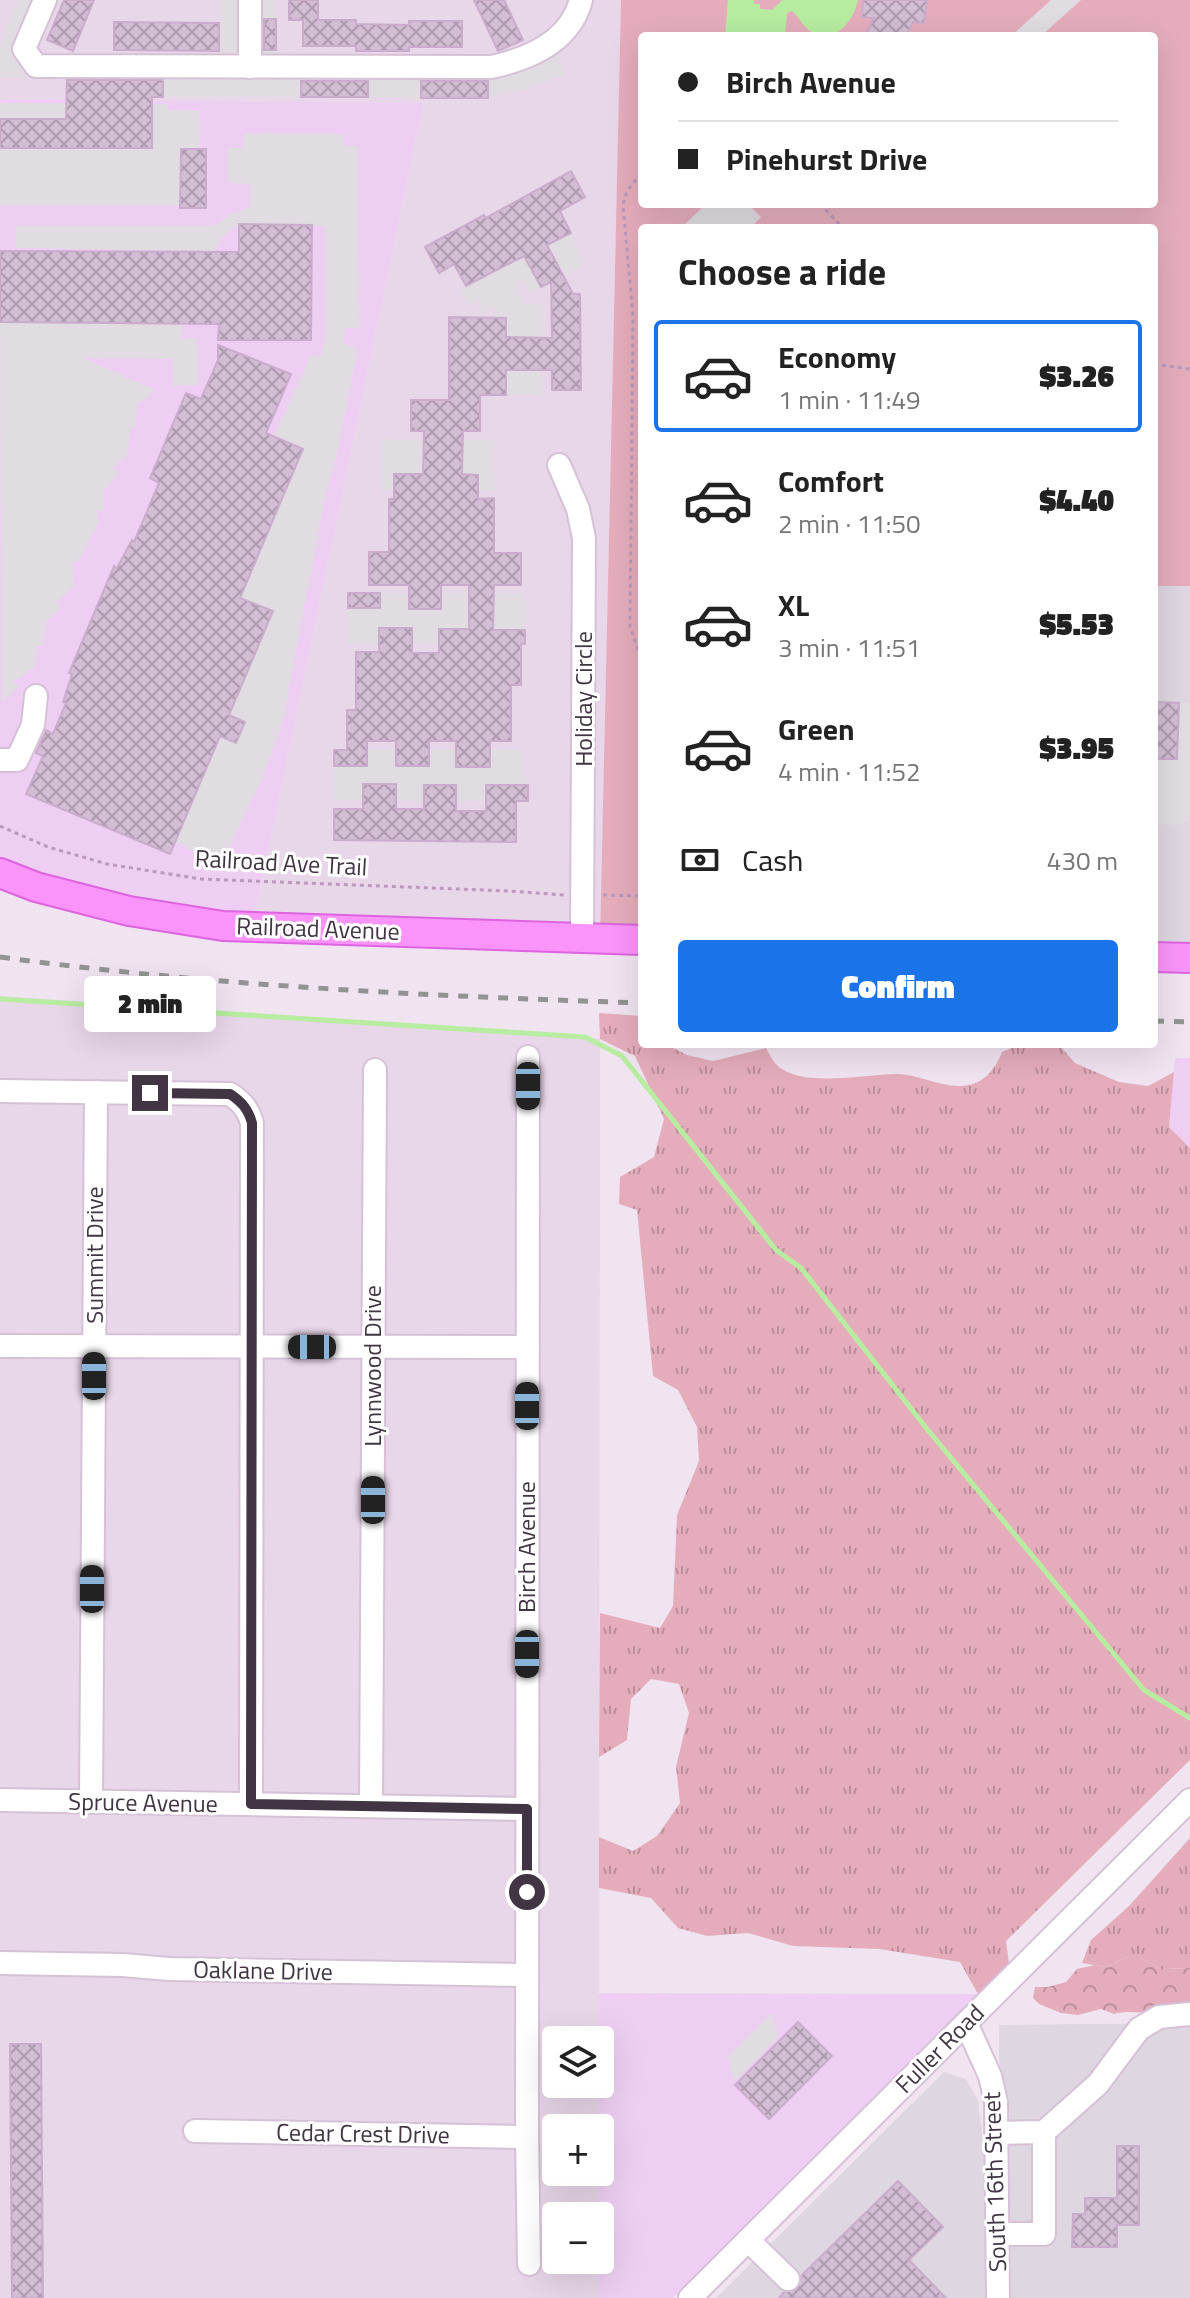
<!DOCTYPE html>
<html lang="en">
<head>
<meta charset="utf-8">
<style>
  body { margin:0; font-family:"Titillium Web",sans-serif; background:#f6f6f6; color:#222; height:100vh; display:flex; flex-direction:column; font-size:30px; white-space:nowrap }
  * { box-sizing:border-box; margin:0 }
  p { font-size:26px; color:#767676 }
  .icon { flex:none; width:44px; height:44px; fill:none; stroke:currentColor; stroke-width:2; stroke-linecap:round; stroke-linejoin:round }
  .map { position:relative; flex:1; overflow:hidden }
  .panel { position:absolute; left:638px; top:224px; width:520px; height:824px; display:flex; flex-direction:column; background:#fff; border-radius:8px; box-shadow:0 8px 32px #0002 }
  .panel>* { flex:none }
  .hud { position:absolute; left:638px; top:32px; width:520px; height:176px; border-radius:8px; box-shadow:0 8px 32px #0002; display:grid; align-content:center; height:176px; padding:0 40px; background:#fff }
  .buttons { position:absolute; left:542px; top:2026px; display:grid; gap:16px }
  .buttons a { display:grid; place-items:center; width:72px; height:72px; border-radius:8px; background:#fff; box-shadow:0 8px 32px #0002; font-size:40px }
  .end { position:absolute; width:36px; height:36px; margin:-18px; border:10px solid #413443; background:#fff; box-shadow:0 0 0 4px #fff }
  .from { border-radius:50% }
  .bubble { position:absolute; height:56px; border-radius:8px; background:#fff; box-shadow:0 8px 32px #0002; font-size:26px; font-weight:800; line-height:56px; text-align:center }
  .car { position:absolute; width:24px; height:48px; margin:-24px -12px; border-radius:10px; box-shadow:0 0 6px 2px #0007; background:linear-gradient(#222 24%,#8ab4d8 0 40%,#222 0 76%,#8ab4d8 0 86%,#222 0) }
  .hud b { display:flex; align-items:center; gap:28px; height:76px; font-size:30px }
  .hud b+b { border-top:2px solid #e0e0e0 }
  .hud i { width:20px; height:20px; background:#222 }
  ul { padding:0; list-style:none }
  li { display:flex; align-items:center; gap:24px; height:112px; margin:0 16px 12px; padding:0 24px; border:4px solid transparent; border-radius:8px }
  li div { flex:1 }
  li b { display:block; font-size:30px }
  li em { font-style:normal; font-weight:800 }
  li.on { border-color:#1a73e8 }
  li>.icon { width:72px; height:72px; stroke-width:1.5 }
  h2 { padding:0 40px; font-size:36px; line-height:96px }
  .pay { display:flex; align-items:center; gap:20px; height:88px; padding:0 40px; font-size:30px }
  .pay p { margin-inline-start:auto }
  .primary-button { display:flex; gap:16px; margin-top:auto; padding:16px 40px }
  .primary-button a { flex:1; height:92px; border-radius:8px; background:#1a73e8; color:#fff; font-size:32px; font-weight:800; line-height:92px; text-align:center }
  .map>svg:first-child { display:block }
</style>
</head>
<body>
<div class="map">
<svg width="1190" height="2298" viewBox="0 0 1190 2298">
  <defs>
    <pattern id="grass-tufts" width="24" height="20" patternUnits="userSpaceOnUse" patternTransform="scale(2)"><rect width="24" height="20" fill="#e5adbc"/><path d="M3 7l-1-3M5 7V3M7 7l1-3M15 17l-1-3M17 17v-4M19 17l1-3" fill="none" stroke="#bb8e9a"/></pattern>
    <pattern id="forest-crowns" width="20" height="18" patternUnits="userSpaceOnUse" patternTransform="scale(2)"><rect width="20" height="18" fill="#e5adbc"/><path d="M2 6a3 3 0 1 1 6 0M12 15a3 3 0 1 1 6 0" fill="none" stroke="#bb8e9a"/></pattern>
    <pattern id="building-cross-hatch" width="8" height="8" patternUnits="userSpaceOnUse" patternTransform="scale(2)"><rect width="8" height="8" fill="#d3bdd5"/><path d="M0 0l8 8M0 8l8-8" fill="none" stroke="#ad9aae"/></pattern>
  </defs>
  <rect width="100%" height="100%" fill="#f1e4f1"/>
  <g fill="#e8d6e9">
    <polygon points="0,0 621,0 600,939 252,927 423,103 0,99"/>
    <polygon points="0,996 600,1039 599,2040 556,2040 556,2084 599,2084 599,2128 556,2128 556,2172 599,2172 599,2216 556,2216 556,2260 599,2260 599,2298 0,2298"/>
  </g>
  <g fill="#eecff3">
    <polygon points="0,99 423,103 252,927 0,873"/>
    <polygon points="1175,1058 1190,1058 1190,1148 1169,1127"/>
    <polygon points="599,1993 978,1994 673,2298 599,2298"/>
  </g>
  <g fill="#ded6e0">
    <polygon points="1154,586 1190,586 1190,960 1154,958"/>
    <polygon points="1190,2023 1190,2298 1011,2298 1009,2103 999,2060 999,2025"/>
    <polygon points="944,2072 966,2079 978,2101 985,2157 986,2298 716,2298"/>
  </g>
  <g fill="url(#grass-tufts)">
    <path d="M599,1013L642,1016V1044H665L687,1055L713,1061L766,1048C769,1053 772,1060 776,1064C799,1089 866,1074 896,1074C920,1074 945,1090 969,1085C987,1081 996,1067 1002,1052L1021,1044H1058L1075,1063L1119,1082L1148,1086L1174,1072L1169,1127L1190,1148V1760L1006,1941L1009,1963L978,1994L960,1962L879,1949L793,1946L748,1933L707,1936L678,1928L651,1898L599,1888V1837L633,1851L657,1836L680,1803L676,1767L689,1713L679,1684L651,1679L631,1699L627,1740L599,1757L600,1613L660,1628L673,1606L677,1515L699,1461L697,1427L678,1390L653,1376L637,1210L619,1204L620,1177L654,1157L664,1119L635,1056L600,1039Z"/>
    <polygon points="1190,1838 1190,1968 1161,1969 1139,1957 1127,1957 1106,1967 1082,1963 1091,1940 1129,1906"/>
  </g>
  <path fill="url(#forest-crowns)" d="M1127,1957H1139L1161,1969L1190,1968V2003C1179,2002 1176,2010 1166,2012C1149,2016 1131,2009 1114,2014L1101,2009L1078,2015L1061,2013L1039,2004L1033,1998L1035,1987H1048L1066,1982L1077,1969L1095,1965L1106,1967Z"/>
  <path fill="#e5adbc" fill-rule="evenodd" d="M621,0H1190V586H1154V228H642V940L600,939ZM642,36H1154V204H642Z"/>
  <g fill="#e1dce2">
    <polygon points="18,0 45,0 24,49 67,66 67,78 0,77 0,46"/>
    <polygon points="221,0 276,0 276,19 257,19 258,50 276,50 276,66 491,67 556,41 565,74 529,88 488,98 488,80 422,80 421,98 368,97 367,79 301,79 301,97 163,97 163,66 221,66"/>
    <polygon points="1051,0 1081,0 1041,36 1011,36"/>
    <polygon points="0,103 168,104 168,110 200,111 199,149 181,149 180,205 0,205 0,148 152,147 152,119 0,119"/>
    <polygon points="244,133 343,134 344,146 358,147 359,328 345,328 344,343 358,349 338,450 326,493 283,721 263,776 221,865 176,842 220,736 236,742 245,722 229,715 272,611 240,598 303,449 274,437 311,355 320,357 325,339 325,226 240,224 224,234 215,251 15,248 15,226 214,226 228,216 250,207 250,184 228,183 228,148 243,148"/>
    <polygon points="706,204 755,204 752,208 761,217 750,228 681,228"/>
    <polygon points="571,233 585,263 563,275 556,262 534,273 541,287 529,293 521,280 517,286 525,304 542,304 542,337 528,338 541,370 541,395 506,395 506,318 495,318 495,308 483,314 476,301 468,305 460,289 488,275 499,251 507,265"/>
    <polygon points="0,322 182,324 183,339 197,339 198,385 173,385 172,359 84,358 155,390 137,405 136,428 130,427 128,454 114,467 119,474 104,490 104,511 97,511 98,524 78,562 72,561 74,585 56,602 61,607 46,622 44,645 37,646 35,667 13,682 19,686 2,702"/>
    <polygon points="382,439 424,440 462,454 463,440 493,440 494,490 478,490 477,475 394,474 394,490 382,491"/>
    <polygon points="380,593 409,593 409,609 441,609 441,593 469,593 493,609 494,593 525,593 525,630 440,629 439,644 347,644 348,608 380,608"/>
    <polygon points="1179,703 1190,703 1190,823 1184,822 1181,825 1154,824 1154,759 1177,759"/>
    <polygon points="367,750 396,750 397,766 428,766 429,750 456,750 457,767 490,767 490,750 524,750 524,776 528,777 528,785 486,785 486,801 456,801 456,785 424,785 424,801 396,801 396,784 363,801 334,800 334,766 366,766"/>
    <polygon points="772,2013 778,2037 734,2082 728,2056"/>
  </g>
  <path fill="#b8eda1" d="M728,0H754V4H760V9L772,10L782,0H858C853,22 835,46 810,31C802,25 799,17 792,11L787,13L785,36H725Z"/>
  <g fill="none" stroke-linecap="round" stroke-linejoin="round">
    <polyline stroke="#b8eda1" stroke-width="5" points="0,999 585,1037 622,1056 776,1250 801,1268 927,1429 1144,1690 1190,1718"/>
  </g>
  <g fill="url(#building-cross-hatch)" stroke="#caadcd" stroke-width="2">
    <polygon points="64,0 94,0 73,51 47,40"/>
    <polygon points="289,0 318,0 318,20 356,20 356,24 409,25 409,21 462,21 462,47 409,47 409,51 356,51 356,46 303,46 303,20 289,20"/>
    <polygon points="474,0 504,0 523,40 498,51"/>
    <polygon points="863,0 927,0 924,23 913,22 906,36 865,36 874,18 862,17"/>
    <rect x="264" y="19" width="12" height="31"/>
    <polygon points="114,22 219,23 219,51 114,50"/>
    <polygon points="67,80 163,80 163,97 152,97 152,148 0,148 0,119 66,119"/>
    <rect x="301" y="81" width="67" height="16"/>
    <rect x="421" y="81" width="67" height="17"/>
    <polygon points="181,149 206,149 206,208 180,208"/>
    <polygon points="571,171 585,197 560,211 571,233 547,245 573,294 580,294 581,390 552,390 552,370 506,370 506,395 480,395 480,431 463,431 462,474 478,475 478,499 494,498 494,553 521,553 521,585 494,585 493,630 525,630 525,644 521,644 521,685 511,685 511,741 490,741 490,767 456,767 456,741 429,741 429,766 396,766 396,741 367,741 367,766 334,766 334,750 347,750 347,710 356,710 356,652 379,652 379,628 412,628 412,653 439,653 439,629 469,629 469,585 441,585 441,609 409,609 409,585 369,585 369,552 389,552 389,499 394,499 394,474 423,474 424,431 411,431 411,400 449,400 449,317 506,318 506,337 552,338 551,282 541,287 524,256 466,286 454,264 439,273 425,247 484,215 486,218"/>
    <polygon points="239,224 312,225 311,340 218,340 219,324 0,322 0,251 239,252"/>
    <polygon points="218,345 291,374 266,433 303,449 240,598 273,611 229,715 245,722 236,743 220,736 170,854 26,794 43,756 36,753 46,730 53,734 66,703 63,702 72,674 69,673 114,566 117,568 132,540 134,542 159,483 150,478 186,393 201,399 218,360"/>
    <rect x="348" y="593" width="32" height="15"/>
    <polygon points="1158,702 1179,703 1177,759 1154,759"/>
    <polygon points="363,784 396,784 396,809 424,809 424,785 456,785 456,811 486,811 486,785 528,785 528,801 516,801 516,842 334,840 334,809 363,809"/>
    <polygon points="798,2022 832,2056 769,2119 735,2085"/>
    <polygon points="10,2044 41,2044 43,2298 12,2298"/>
    <polygon points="1117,2146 1139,2146 1139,2225 1117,2225 1117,2247 1072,2247 1073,2214 1085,2214 1085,2198 1117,2198"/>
    <polygon points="898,2181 943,2227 909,2260 946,2298 779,2298 784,2292 797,2289 802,2275"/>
  </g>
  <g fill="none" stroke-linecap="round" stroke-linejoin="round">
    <defs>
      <g id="minor">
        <path d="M45,0L24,49L36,66L491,67C529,59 570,42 581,0"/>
        <polyline points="250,0 250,67"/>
        <polyline points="559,465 578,509 584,538 582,938"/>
        <polyline points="0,760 17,760 33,725 36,696"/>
        <path d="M0,1091L230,1094C242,1102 248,1109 252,1123L251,1804"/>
        <polyline points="0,1346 528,1347"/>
        <polyline points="0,1800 527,1809"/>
        <polyline points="91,1802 96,1092"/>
        <polyline points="371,1806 375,1070"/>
        <polyline points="0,1963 123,1965 169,1969 527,1975"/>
        <polyline points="966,2023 990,2076 996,2102 998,2298"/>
        <polyline points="195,2131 527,2137 528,1057"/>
        <polyline points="997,2133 1044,2132 1098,2084 1139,2029 1159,2017 1190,2014"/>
        <polyline points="527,2137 529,2264"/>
        <polyline points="998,2234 1044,2234 1044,2132"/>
        <polyline points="748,2240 788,2279"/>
        <polyline points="690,2298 1190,1800"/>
      </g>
      <g id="major">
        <polyline points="0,873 36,887 129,911 223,926 642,940"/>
        <polyline points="1154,957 1190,958"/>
      </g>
    </defs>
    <use href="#minor" stroke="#d6c1d7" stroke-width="26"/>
    <use href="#major" stroke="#dd64df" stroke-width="32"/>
    <g stroke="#bb99bd" stroke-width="3" stroke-dasharray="4 4" stroke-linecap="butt">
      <path d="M642,174C632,184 625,191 623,205L633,316L630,627L642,661"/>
      <polyline points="820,204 843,228"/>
      <polyline points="1154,364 1190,369"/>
      <polyline points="0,826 48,847 107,864 201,879 509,891 564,895"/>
      <polyline points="603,895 642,896"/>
    </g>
    <use href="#minor" stroke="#fff" stroke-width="22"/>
    <use href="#major" stroke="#fa94fa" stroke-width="28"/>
    <g stroke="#939393" stroke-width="5" stroke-dasharray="10 10" stroke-linecap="butt">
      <path d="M0,957C213,986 427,996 642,1003"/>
      <polyline points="1154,1021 1190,1022"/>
    </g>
  </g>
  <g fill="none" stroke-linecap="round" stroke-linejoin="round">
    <path stroke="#413443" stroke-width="10" d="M150,1093L230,1094C242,1102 248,1109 252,1123L251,1804L527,1809V1892"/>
  </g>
  <g text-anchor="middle" stroke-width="6" stroke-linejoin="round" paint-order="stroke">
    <g font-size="24" fill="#413443" stroke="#fff">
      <text transform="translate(584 699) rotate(-90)" y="8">Holiday Circle</text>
      <text transform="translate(281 863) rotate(3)" y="8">Railroad Ave Trail</text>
      <text transform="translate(318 929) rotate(2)" y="8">Railroad Avenue</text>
      <text transform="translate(95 1255) rotate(-90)" y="8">Summit Drive</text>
      <text transform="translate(373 1366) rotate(-90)" y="8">Lynnwood Drive</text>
      <text transform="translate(527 1547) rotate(-90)" y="8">Birch Avenue</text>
      <text transform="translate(143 1803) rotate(1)" y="8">Spruce Avenue</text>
      <text transform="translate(263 1971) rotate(1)" y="8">Oaklane Drive</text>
      <text transform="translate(940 2049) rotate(-45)" y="8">Fuller Road</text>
      <text transform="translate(363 2134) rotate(1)" y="8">Cedar Crest Drive</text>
      <text transform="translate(995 2182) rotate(-92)" y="8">South 16th Street</text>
    </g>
  </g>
</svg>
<div class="buttons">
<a><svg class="icon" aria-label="layers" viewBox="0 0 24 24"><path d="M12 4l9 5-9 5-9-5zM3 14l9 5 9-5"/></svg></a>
<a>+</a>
<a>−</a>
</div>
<i class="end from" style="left:527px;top:1892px"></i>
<i class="end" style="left:150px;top:1093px"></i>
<div class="bubble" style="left:84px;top:976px;width:132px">2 min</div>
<i class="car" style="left:528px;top:1086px;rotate:180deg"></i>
<i class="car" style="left:312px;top:1347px;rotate:270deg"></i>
<i class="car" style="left:94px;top:1376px;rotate:0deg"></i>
<i class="car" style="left:527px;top:1406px;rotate:0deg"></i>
<i class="car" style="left:373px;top:1500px;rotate:0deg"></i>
<i class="car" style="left:92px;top:1589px;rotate:0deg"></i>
<i class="car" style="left:527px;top:1654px;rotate:180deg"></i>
<div class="hud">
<b><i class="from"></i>Birch Avenue</b>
<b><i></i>Pinehurst Drive</b>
</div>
<section class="panel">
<h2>Choose a ride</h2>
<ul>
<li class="on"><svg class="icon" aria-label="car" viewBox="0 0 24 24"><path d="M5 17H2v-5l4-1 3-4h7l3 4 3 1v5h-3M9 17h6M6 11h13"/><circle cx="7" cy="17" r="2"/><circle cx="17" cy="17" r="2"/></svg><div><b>Economy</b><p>1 min · 11:49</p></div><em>$3.26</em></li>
<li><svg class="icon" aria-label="car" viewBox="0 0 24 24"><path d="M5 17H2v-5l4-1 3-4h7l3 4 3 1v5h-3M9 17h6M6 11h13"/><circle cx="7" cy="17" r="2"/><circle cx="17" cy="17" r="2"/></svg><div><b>Comfort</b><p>2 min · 11:50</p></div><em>$4.40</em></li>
<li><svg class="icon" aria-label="car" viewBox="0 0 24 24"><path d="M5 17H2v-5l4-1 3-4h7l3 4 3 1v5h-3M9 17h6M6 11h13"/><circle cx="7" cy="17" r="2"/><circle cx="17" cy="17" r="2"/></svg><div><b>XL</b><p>3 min · 11:51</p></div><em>$5.53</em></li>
<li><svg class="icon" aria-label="car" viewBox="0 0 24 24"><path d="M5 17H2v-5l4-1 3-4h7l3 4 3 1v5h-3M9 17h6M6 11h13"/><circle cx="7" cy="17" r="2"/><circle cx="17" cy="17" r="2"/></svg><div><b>Green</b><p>4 min · 11:52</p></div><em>$3.95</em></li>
</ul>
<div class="pay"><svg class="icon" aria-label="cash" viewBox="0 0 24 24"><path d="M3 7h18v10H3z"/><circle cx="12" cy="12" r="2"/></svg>Cash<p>430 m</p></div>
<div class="primary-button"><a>Confirm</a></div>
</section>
</div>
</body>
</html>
